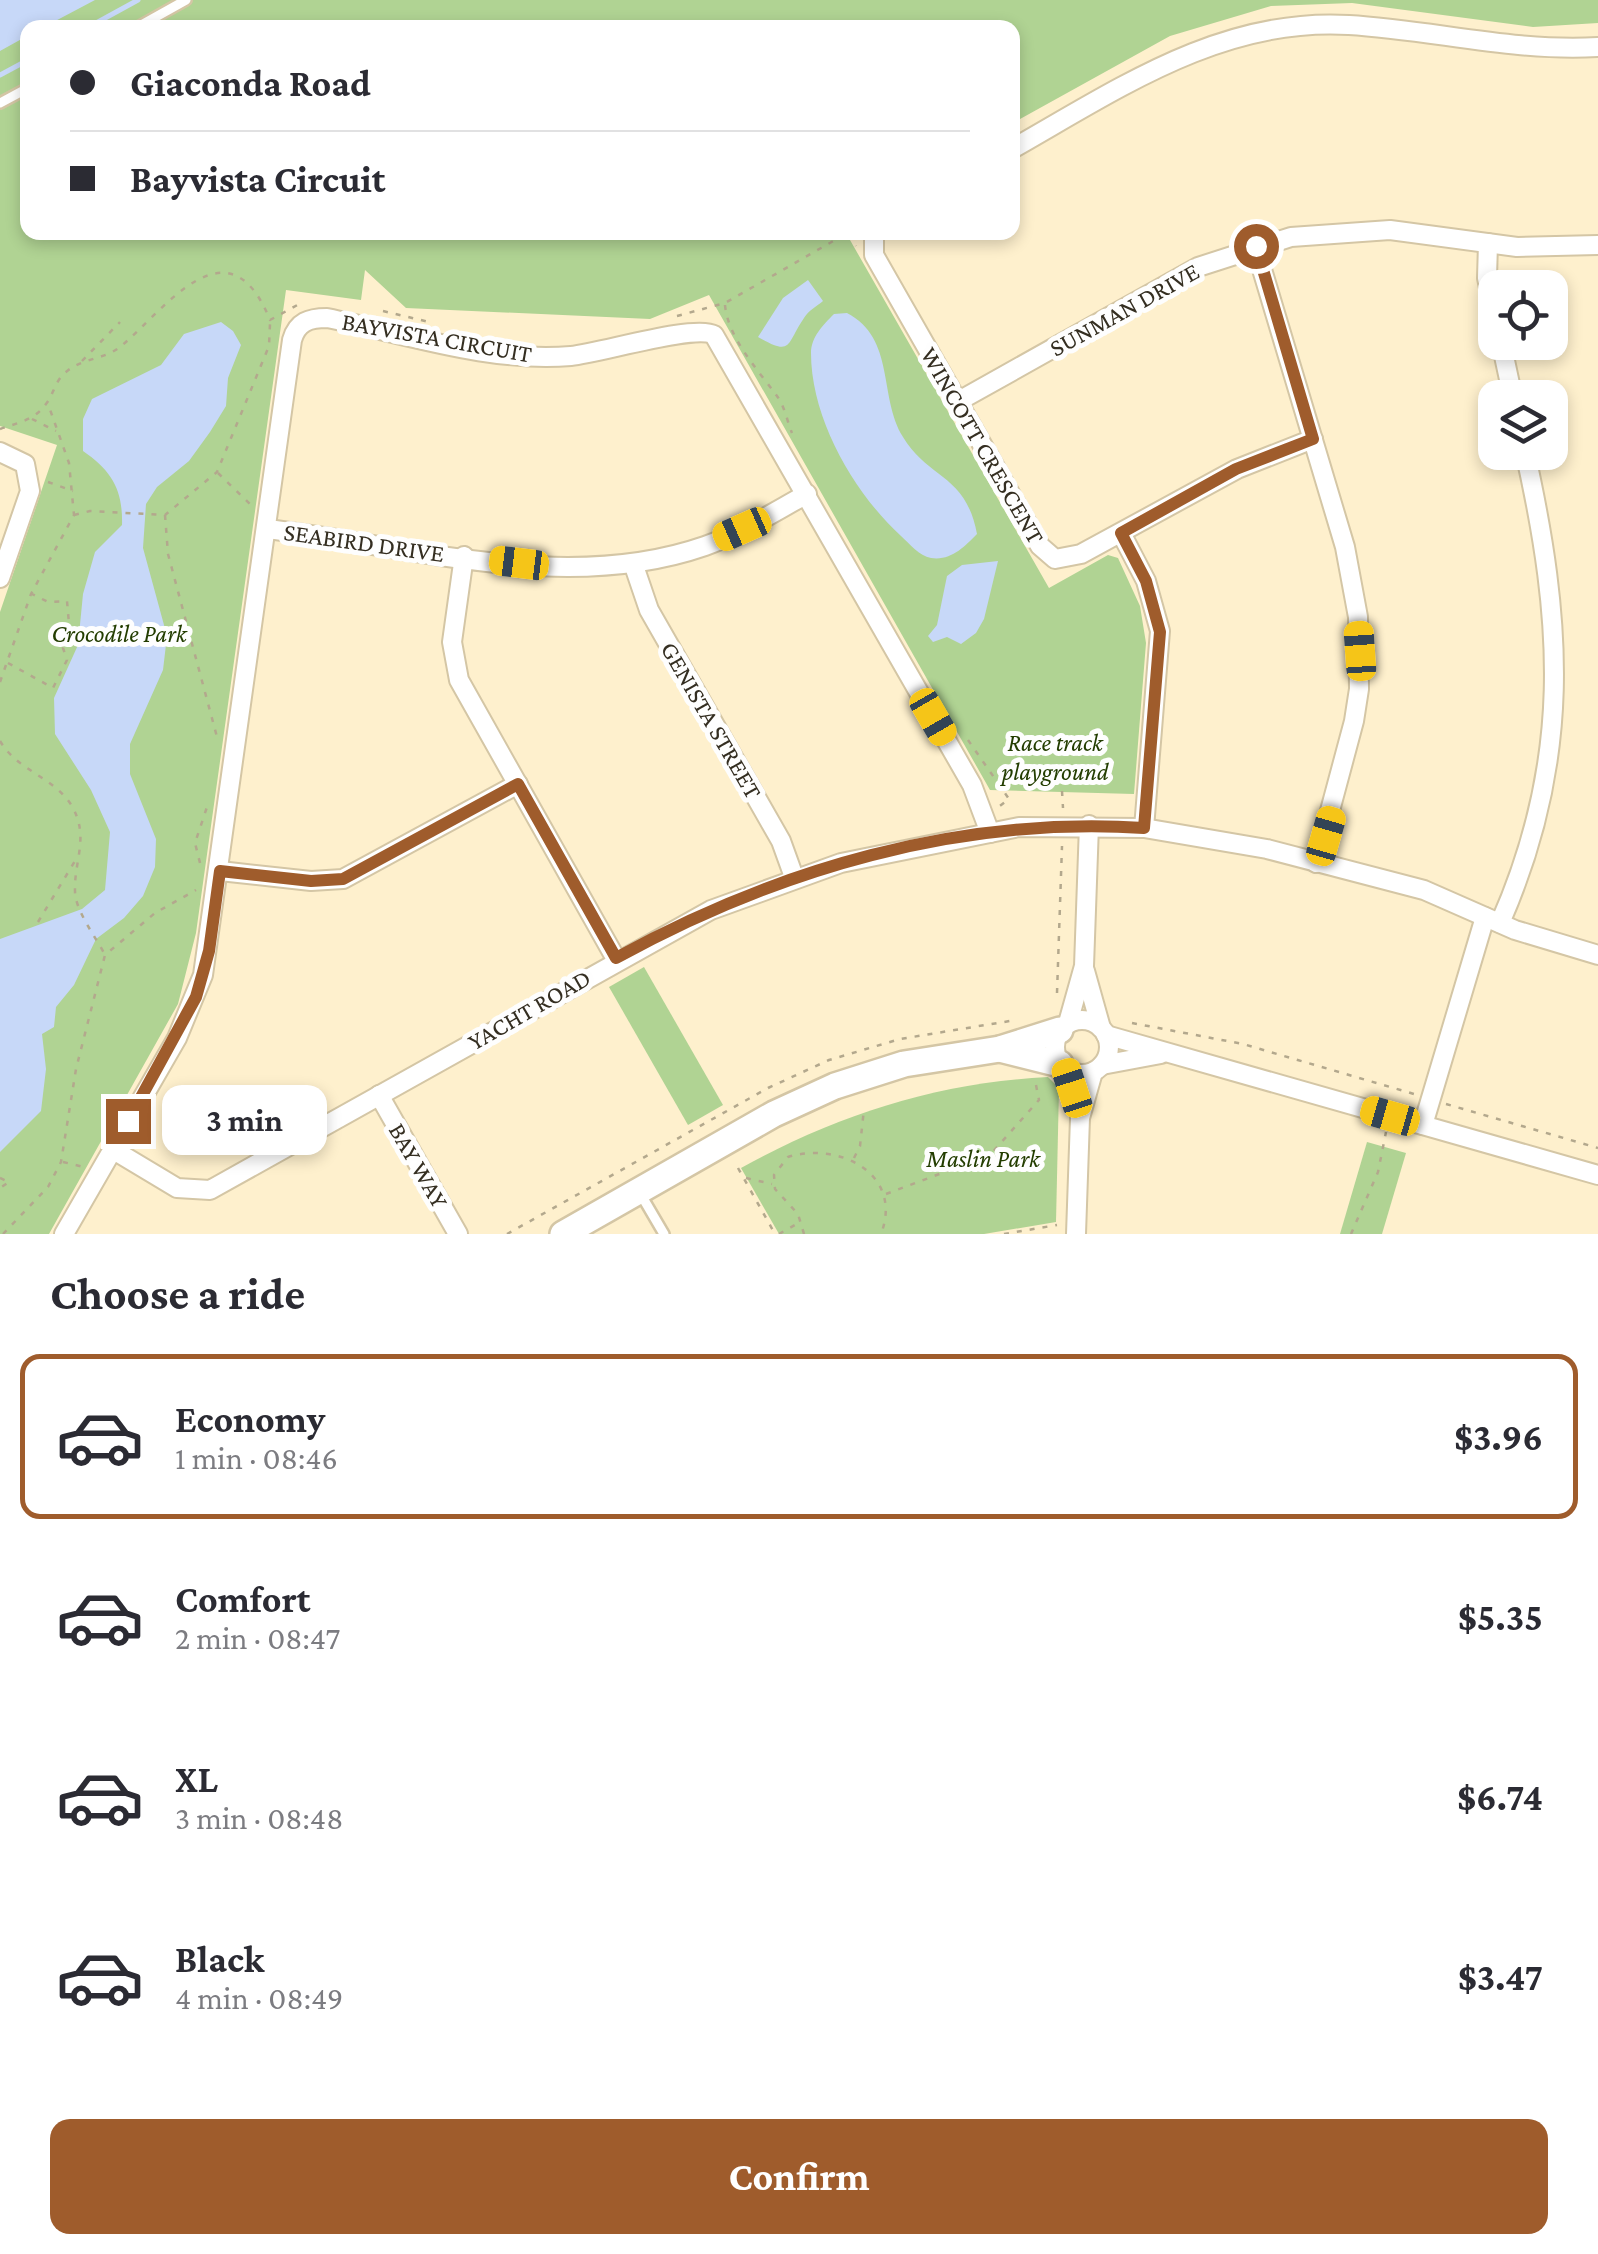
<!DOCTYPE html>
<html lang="en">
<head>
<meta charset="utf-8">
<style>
  body { margin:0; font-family:"Crimson Pro",serif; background:#f2f2f3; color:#2b2b33; height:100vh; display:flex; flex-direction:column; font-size:38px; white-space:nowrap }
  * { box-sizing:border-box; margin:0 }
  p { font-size:32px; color:#7c7c81 }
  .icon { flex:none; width:55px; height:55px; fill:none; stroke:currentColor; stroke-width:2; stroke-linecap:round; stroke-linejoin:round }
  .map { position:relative; height:1234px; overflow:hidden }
  .drawer { display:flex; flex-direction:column; background:#fff; flex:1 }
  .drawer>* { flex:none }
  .guide { position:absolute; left:20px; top:20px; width:1000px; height:220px; border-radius:20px; box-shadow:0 5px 15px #0003; display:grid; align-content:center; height:220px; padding:0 50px; background:#fff }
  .controls { position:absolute; left:1478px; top:270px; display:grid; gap:20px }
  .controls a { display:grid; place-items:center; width:90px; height:90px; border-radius:20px; background:#fff; box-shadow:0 5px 15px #0003; font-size:50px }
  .end { position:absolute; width:45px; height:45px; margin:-22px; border:12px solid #9f5c2c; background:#fff; box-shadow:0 0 0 5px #fff }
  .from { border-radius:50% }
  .bubble { position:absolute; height:70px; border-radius:20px; background:#fff; box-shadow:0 5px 15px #0003; font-size:32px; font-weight:700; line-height:70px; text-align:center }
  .car { position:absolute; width:30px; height:60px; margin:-30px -15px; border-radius:12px; box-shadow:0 0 8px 2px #0007; background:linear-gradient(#f5c518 24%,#345 0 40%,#f5c518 0 76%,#345 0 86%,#f5c518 0) }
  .guide b { display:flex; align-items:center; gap:35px; height:95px; font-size:38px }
  .guide b+b { border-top:2px solid #e1e1e2 }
  .guide i { width:25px; height:25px; background:#2b2b33 }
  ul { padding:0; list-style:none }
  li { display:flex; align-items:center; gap:30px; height:165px; margin:0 20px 15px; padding:0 30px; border:5px solid transparent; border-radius:20px }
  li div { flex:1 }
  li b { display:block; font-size:38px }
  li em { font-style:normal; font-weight:700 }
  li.active { border-color:#9f5c2c }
  li>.icon { width:90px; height:90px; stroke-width:1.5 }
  h2 { padding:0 50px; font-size:45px; line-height:120px }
  .action { display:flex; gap:20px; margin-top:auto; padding:20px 50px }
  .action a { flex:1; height:115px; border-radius:20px; background:#9f5c2c; color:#fff; font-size:40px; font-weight:700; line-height:115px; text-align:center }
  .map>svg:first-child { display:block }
</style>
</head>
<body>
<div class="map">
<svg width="1598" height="1234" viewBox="0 0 1598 1234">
  <rect width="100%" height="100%" fill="#fef0cd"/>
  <g fill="#b0d393">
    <polygon points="0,0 1598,0 1598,23 1533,27 1352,3 1271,6 1170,36 1013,123 1012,28 28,28 28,232 846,233 1049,588 1108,555 1118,558 1140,606 1146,643 1134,794 990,790 709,295 650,319 406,308 365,270 361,300 286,290 196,933 178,1004 49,1234 0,1234 0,612 57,445 0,426"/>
    <polygon points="644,967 723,1105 688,1125 609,987"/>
    <path d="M1048,1077L1059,1088L1056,1222L984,1234H779L741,1168C839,1114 936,1083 1048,1077Z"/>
    <polygon points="1367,1142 1406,1153 1382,1234 1340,1234"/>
  </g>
  <g fill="#c7d8f8">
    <polygon points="0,0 95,0 44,27 28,28 27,36 0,51"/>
    <path d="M808,280L823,301C817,306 808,311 804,318C786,344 793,357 758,337L783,298Z"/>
    <path d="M847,313C896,339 878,396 903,437C928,479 966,474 977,534C964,547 951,561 931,558C919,556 910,544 901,536C854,493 811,419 811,353C811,337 823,325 834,314Z"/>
    <path d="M221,322L233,331L241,345L228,378L226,406L210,432L189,461L157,487L146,504L143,548L167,636L163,670L130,744V774L156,839L155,867L143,896L124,918L96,939L74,985L56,1007L54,1027L42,1034L46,1069L41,1111L0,1152V939L82,909L105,890L110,832L91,790L55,734L54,698L78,645L83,594L95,552L122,525C123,490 112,471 83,451V419L92,399L161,365L184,334Z"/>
    <polygon points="998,561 984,619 976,633 961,644 947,637 933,642 928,636 937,625 947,576 962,565"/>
  </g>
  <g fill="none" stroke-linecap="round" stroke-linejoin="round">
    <g stroke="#c7d8f8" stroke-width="5">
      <polyline points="87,28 138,0"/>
      <polyline points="0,75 28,60"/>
    </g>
    <defs>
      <g id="lane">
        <polyline points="136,28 186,0"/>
        <polyline points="0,103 28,88"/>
        <polyline points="640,1193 664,1234"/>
      </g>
      <g id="street">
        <path d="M1012,149C1118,89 1222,17 1349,25C1433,30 1513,52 1598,47"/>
        <polyline points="874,232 874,255 1040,546 1055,559 1081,554 1237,469 1313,439"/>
        <polyline points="1488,243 1487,278 1495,317"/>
        <polyline points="1255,246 1345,547 1358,617 1359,689 1354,721 1316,863"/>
        <polyline points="1501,342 1513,398"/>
        <polyline points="957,402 1198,267 1291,237 1390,230 1517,247 1598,245"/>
        <polyline points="0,452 25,464 30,491 0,578"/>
        <path d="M266,529C408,545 564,595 705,546C741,533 774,512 807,494"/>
        <polyline points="1121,533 1146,581 1160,631 1144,828"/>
        <polyline points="464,556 452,642 459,680 616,959"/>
        <polyline points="633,563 649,610 781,841 794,877"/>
        <polyline points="220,871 311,881 343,879 518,784"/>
        <path d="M1500,923C1572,760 1563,622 1525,452"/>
        <polyline points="1085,971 1101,1028"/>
        <circle cx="1082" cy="1047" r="27"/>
        <polyline points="1068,1023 1084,966 1089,825"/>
        <polyline points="1106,1035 1598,1175"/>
        <polyline points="1102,1065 1161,1054"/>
        <polyline points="379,1095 458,1234"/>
        <polyline points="1423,1125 1485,917"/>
        <polyline points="112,1149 177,1188 210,1190 711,910 841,863 1019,827 1144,828 1267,849 1424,890 1515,930 1598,955"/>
        <path d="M64,1234L177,1038L203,975L292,340C297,322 309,318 327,318C406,334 490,363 571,356C601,353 695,324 714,335L972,785L990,833"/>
        <polyline points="1076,1234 1080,1118 1093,1072"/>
      </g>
      <g id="secondary">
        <polyline points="1000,1049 1060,1064"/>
        <polyline points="563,1234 774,1114 835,1086 904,1064 1000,1049 1060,1030"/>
      </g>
    </defs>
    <use href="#lane" stroke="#d4c6a5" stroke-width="14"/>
    <use href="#street" stroke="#d4c6a5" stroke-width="22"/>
    <use href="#secondary" stroke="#d4c6a5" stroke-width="30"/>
    <g stroke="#b3a88d" stroke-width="2.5" stroke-dasharray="5 8" stroke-linecap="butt">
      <path d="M725,305C728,338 758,370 777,396C785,407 787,421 792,433"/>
      <polyline points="383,311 429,322"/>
      <polyline points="677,316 725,303 849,232 856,246"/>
      <polyline points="82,361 120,322"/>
      <polyline points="32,419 56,431"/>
      <path d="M0,429C17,423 35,420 46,404C54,394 54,382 66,372C82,358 103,360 120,347C164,311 228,216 270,320L301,303"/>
      <polyline points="218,473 251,505"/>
      <polyline points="48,482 73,491"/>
      <polyline points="74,515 90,511 165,515 217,472 269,346 270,324"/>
      <polyline points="165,515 168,554 217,737"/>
      <polyline points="8,663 53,688 67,660 63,648 71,628 78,630 75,639 70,635 67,601 48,602 32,594"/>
      <polyline points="0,682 31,594 74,515 69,463 48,404"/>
      <polyline points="968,740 1009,799 997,808"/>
      <path d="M0,741C18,772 56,777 73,808C89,838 74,861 75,891C75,910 95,936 104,953"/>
      <polyline points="1062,791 1063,808"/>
      <polyline points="200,863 195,843 208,804"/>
      <polyline points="38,922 78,856"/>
      <polyline points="1057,993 1062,846"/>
      <polyline points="1132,1023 1243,1044 1414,1094"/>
      <polyline points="1446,1104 1598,1148"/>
      <polyline points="854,1158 860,1146 864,1109"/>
      <polyline points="63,1162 84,1167"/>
      <polyline points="738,1168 775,1234"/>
      <polyline points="0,1178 9,1182 0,1188"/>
      <polyline points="746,1178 772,1184"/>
      <polyline points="886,1194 990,1155 1039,1100 1035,1080"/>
      <polyline points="3,1234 48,1187 61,1162 76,1069 105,955 155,913 196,890"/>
      <polyline points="507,1234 768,1088 829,1060 900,1039 1016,1020"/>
      <polyline points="779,1234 800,1222"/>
      <path d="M804,1234L798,1214L775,1189L774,1175L788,1157C839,1141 904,1174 881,1234"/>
      <polyline points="1004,1234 1057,1225"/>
      <polyline points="1351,1234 1378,1172 1386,1132"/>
    </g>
    <use href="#lane" stroke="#fff" stroke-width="9"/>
    <use href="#street" stroke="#fff" stroke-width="18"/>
    <use href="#secondary" stroke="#fff" stroke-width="25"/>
  </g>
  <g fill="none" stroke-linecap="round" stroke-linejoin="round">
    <path stroke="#9f5c2c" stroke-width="12" d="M128,1121L196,997L209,951L220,871L311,881L343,879L518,784L616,958C778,869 959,816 1144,828L1160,632L1146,581L1121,533L1236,469L1313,439L1256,246"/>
  </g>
  <g text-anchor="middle" stroke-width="10" stroke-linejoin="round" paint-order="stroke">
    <g font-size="25" fill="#342e21" stroke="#fefefe">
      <text transform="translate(1124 309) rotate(-29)" y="9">SUNMAN DRIVE</text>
      <text transform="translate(437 337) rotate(10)" y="9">BAYVISTA CIRCUIT</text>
      <text transform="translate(983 445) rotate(60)" y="9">WINCOTT CRESCENT</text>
      <text transform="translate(364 542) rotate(8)" y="9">SEABIRD DRIVE</text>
      <text transform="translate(712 720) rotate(60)" y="9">GENISTA STREET</text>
      <text transform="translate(529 1009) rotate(-30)" y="9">YACHT ROAD</text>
      <text transform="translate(419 1165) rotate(60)" y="9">BAY WAY</text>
    </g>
    <g font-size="25" font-style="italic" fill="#233d00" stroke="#fefefe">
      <text x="119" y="642">Crocodile Park</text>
      <text x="1055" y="751">Race track<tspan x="1055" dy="29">playground</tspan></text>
      <text x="983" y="1167">Maslin Park</text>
    </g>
  </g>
</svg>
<div class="controls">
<a><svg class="icon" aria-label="locate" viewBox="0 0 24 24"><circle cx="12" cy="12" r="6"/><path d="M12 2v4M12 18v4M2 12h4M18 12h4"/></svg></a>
<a><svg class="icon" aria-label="layers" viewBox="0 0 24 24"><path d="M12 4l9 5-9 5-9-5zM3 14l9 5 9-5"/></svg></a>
</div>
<i class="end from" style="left:1256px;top:246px"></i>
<i class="end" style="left:128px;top:1121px"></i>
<div class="bubble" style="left:162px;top:1085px;width:165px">3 min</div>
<i class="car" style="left:742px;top:529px;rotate:246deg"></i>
<i class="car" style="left:519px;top:563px;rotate:277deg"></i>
<i class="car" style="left:1360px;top:651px;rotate:356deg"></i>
<i class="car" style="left:933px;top:717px;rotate:150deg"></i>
<i class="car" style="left:1326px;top:836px;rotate:16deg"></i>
<i class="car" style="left:1072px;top:1088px;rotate:342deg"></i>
<i class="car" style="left:1390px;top:1116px;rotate:286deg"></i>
<div class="guide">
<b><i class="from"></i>Giaconda Road</b>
<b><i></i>Bayvista Circuit</b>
</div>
</div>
<section class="drawer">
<h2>Choose a ride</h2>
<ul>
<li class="active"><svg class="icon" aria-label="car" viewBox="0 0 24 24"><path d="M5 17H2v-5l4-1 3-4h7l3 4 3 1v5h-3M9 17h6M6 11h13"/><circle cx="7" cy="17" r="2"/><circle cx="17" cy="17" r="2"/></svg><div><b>Economy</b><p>1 min · 08:46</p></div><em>$3.96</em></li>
<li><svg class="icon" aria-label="car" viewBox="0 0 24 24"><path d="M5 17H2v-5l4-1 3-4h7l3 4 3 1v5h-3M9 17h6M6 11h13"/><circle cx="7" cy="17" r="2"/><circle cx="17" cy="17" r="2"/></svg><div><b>Comfort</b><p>2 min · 08:47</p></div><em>$5.35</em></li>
<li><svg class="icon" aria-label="car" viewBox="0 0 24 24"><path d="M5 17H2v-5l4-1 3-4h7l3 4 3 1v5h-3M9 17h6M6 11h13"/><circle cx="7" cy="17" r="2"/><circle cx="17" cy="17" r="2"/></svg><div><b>XL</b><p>3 min · 08:48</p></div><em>$6.74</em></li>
<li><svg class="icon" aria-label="car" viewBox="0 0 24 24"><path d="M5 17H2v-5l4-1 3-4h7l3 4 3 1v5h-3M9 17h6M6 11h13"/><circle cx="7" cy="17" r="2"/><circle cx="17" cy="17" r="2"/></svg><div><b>Black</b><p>4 min · 08:49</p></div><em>$3.47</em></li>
</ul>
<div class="action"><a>Confirm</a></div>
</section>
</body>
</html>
